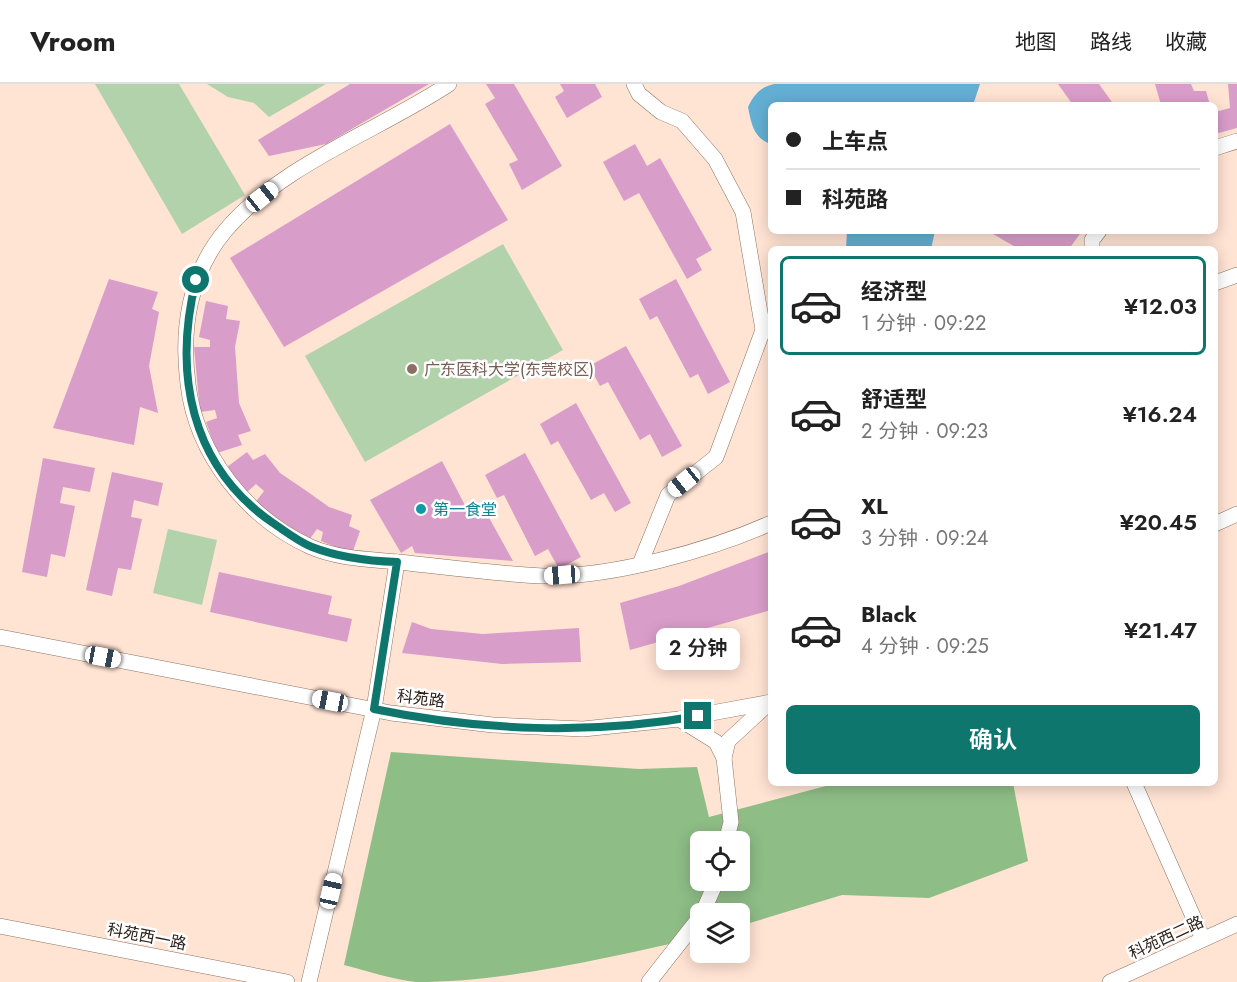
<!DOCTYPE html>
<html lang="zh">
<head>
<meta charset="utf-8">
<style>
  body { margin:0; font-family:Jost,"Noto Sans SC",sans-serif; background:#f6f6f6; color:#222; height:100vh; display:flex; flex-direction:column; font-size:22px; white-space:nowrap }
  * { box-sizing:border-box; margin:0 }
  p { font-size:20px; color:#767676 }
  .icon { flex:none; width:33px; height:33px; fill:none; stroke:currentColor; stroke-width:2; stroke-linecap:round; stroke-linejoin:round }
  .map { position:relative; flex:1; overflow:hidden }
  .drawer { position:absolute; left:768px; top:162px; width:450px; height:540px; display:flex; flex-direction:column; background:#fff; border-radius:9px; box-shadow:0 3px 15px #0003 }
  .drawer>* { flex:none }
  .banner { position:absolute; left:768px; top:18px; width:450px; height:132px; border-radius:9px; box-shadow:0 3px 15px #0003; display:grid; align-content:center; height:132px; padding:0 18px; background:#fff }
  .tools { position:absolute; left:690px; top:747px; display:grid; gap:12px }
  .tools a { display:grid; place-items:center; width:60px; height:60px; border-radius:9px; background:#fff; box-shadow:0 3px 15px #0003; font-size:30px }
  .end { position:absolute; width:27px; height:27px; margin:-14px; border:8px solid #0f766e; background:#fff; box-shadow:0 0 0 3px #fff }
  .from { border-radius:50% }
  .bubble { position:absolute; height:42px; border-radius:9px; background:#fff; box-shadow:0 3px 15px #0003; font-size:20px; font-weight:600; line-height:42px; text-align:center }
  .car { position:absolute; width:18px; height:36px; margin:-18px -9px; border-radius:8px; box-shadow:0 0 4px 2px #0007; background:linear-gradient(#fff 24%,#345 0 40%,#fff 0 76%,#345 0 86%,#fff 0) }
  .banner b { display:flex; align-items:center; gap:21px; height:57px; font-size:22px }
  .banner b+b { border-top:2px solid #e0e0e0 }
  .banner i { width:15px; height:15px; background:#222 }
  ul { padding:10px 0 0; list-style:none }
  li { display:flex; align-items:center; gap:18px; height:99px; margin:0 12px 9px; padding:0 6px; border:3px solid transparent; border-radius:9px }
  li div { flex:1 }
  li b { display:block; font-size:22px }
  li em { font-style:normal; font-weight:600 }
  li.selected { border-color:#0f766e }
  li>.icon { width:54px; height:54px; stroke-width:1.5 }
  .primary-button { display:flex; gap:12px; margin-top:auto; padding:12px 18px }
  .primary-button a { flex:1; height:69px; border-radius:9px; background:#0f766e; color:#fff; font-size:24px; font-weight:600; line-height:69px; text-align:center }
  header { display:flex; align-items:center; gap:36px; box-sizing:border-box; height:84px; padding:0 30px; background:#fff; border-bottom:2px solid #e0e0e0 }
  header strong { font-size:28px }
  nav { display:flex; gap:33px; margin-inline-start:auto; font-size:21px }
  .map>svg:first-child { display:block }
</style>
</head>
<body>
<header>
<strong>Vroom</strong>
<nav><a>地图</a><a>路线</a><a>收藏</a></nav>
</header>
<div class="map">
<svg width="1237" height="898" viewBox="0 0 1237 898">
  <rect width="100%" height="100%" fill="#ffe3d3"/>
  <g fill="#b2d2ac">
    <polygon points="95,0 179,0 245,111 182,150"/>
    <polygon points="207,0 326,0 269,33 254,19 228,13"/>
    <polygon points="503,160 563,266 365,378 305,272"/>
    <polygon points="168,445 217,456 202,521 153,509"/>
  </g>
  <path fill="#8ebd86" fill-rule="evenodd" d="M391,668L639,685L697,683L709,733L837,699H1013L1028,777L929,814L842,811L740,842V830H700V853C611,873 508,898 416,898C392,895 367,887 344,881ZM700,758H740V796H700Z"/>
  <g fill="#63afd3">
    <path d="M774,0H980L973,21H771V60C754,55 751,39 748,23C754,10 761,3 774,0Z"/>
    <polygon points="847,147 935,147 931,165 846,165"/>
  </g>
  <g fill="#d99dc9">
    <polygon points="350,0 429,0 326,60 269,72 258,56"/>
    <polygon points="486,0 514,0 562,82 522,106 509,80 518,76 485,20 495,14"/>
    <polygon points="560,0 595,0 602,13 567,34 555,13 564,7"/>
    <polygon points="1058,0 1099,0 1114,21 1073,21"/>
    <polygon points="1155,0 1191,0 1194,7 1206,7 1210,21 1161,21"/>
    <polygon points="1228,0 1237,0 1237,44 1215,50 1215,28 1230,24"/>
    <polygon points="450,40 508,136 284,263 230,174"/>
    <polygon points="635,60 647,82 660,74 712,166 696,175 702,186 687,195 639,109 624,117 603,78"/>
    <polygon points="988,147 1082,147 1069,165 1019,165"/>
    <polygon points="109,195 158,208 152,225 159,228 149,282 158,329 140,323 134,361 53,344"/>
    <polygon points="676,195 730,298 708,310 698,290 690,294 657,232 650,236 639,215"/>
    <polygon points="206,217 228,222 226,235 240,237 235,263 239,319 251,347 238,351 242,361 217,369 206,338 217,334 215,326 200,328 194,263 210,263 210,256 199,253"/>
    <polygon points="626,262 682,362 662,373 650,350 640,356 608,298 600,302 589,282"/>
    <polygon points="576,319 631,419 615,428 604,409 591,416 558,357 551,361 540,340"/>
    <polygon points="247,368 253,376 265,370 280,389 308,408 329,423 352,431 349,442 360,447 352,470 321,457 323,448 317,445 309,456 255,419 264,407 256,400 247,408 227,383"/>
    <polygon points="525,369 581,473 559,485 548,465 535,472 504,411 497,414 485,391"/>
    <polygon points="43,374 95,384 90,408 63,403 60,419 75,422 65,473 51,470 47,493 22,488"/>
    <polygon points="442,377 469,429 482,421 513,477 415,469 412,462 401,469 370,416"/>
    <polygon points="112,388 163,399 158,422 134,416 131,433 142,435 131,486 118,484 112,512 86,506"/>
    <polygon points="771,467 771,526 630,566 620,519 679,502"/>
    <polygon points="219,488 332,512 328,530 352,535 347,558 210,528"/>
    <polygon points="412,538 431,545 483,550 579,544 581,578 502,580 402,569"/>
  </g>
  <g fill="none" stroke-linecap="round" stroke-linejoin="round">
    <defs>
      <g id="minor">
        <path d="M449,0C378,47 280,81 225,147C189,190 181,246 188,300C196,370 247,434 311,463C339,475 369,475 398,478C447,483 495,490 543,492C610,494 711,466 771,439"/>
        <polyline points="634,0 639,10 661,28 682,37 715,75 743,128 763,246 716,373 668,411 640,480"/>
        <polyline points="1215,64 1237,57"/>
        <polyline points="1092,165 1092,156 1099,147"/>
        <polyline points="1215,199 1237,191"/>
        <polyline points="1215,440 1237,430"/>
        <polyline points="0,553 391,629 493,641 583,645 679,635 771,618"/>
        <polyline points="679,635 716,658 724,674"/>
        <polyline points="1134,699 1203,855"/>
        <polyline points="726,758 731,738 724,674 728,657 768,620"/>
        <polyline points="702,830 717,796"/>
        <polyline points="0,842 287,898"/>
        <polyline points="309,898 374,625 397,478"/>
        <polyline points="649,898 700,833"/>
        <polyline points="1110,898 1237,840"/>
      </g>
    </defs>
    <use href="#minor" stroke="#8f725f" stroke-width="16"/>
    <use href="#minor" stroke="#fff" stroke-width="15"/>
  </g>
  <g fill="none" stroke-linecap="round" stroke-linejoin="round">
    <path stroke="#0f766e" stroke-width="8" d="M196,196C173,289 190,382 273,439C285,447 299,458 312,463C340,474 368,477 397,478L374,625C479,647 592,651 698,632"/>
  </g>
  <circle fill="#8d6e63" stroke="#fff" stroke-width="2" cx="412" cy="285" r="6"/>
  <circle fill="#0f9aa8" stroke="#fff" stroke-width="2" cx="421" cy="425" r="6"/>
  <g text-anchor="middle" stroke-width="5" stroke-linejoin="round" paint-order="stroke">
    <g font-size="16" fill="#785e54" stroke="#fff" text-anchor="start">
      <text x="424" y="291">广东医科大学(东莞校区)</text>
    </g>
    <g font-size="16" fill="#0d838f" stroke="#fff" text-anchor="start">
      <text x="433" y="431">第一食堂</text>
    </g>
    <g font-size="16" fill="#2e221a" stroke="#fff">
      <text transform="translate(421 614) rotate(7)" y="6">科苑路</text>
      <text transform="translate(147 852) rotate(11)" y="6">科苑西一路</text>
      <text transform="translate(1166 853) rotate(-25)" y="6">科苑西二路</text>
    </g>
  </g>
</svg>
<div class="tools">
<a><svg class="icon" aria-label="locate" viewBox="0 0 24 24"><circle cx="12" cy="12" r="6"/><path d="M12 2v4M12 18v4M2 12h4M18 12h4"/></svg></a>
<a><svg class="icon" aria-label="layers" viewBox="0 0 24 24"><path d="M12 4l9 5-9 5-9-5zM3 14l9 5 9-5"/></svg></a>
</div>
<i class="end from" style="left:196px;top:196px"></i>
<i class="end" style="left:698px;top:632px"></i>
<div class="bubble" style="left:656px;top:544px;width:84px">2 分钟</div>
<i class="car" style="left:262px;top:113px;rotate:51deg"></i>
<i class="car" style="left:684px;top:398px;rotate:231deg"></i>
<i class="car" style="left:562px;top:491px;rotate:266deg"></i>
<i class="car" style="left:103px;top:573px;rotate:101deg"></i>
<i class="car" style="left:330px;top:617px;rotate:281deg"></i>
<i class="car" style="left:331px;top:807px;rotate:13deg"></i>
<div class="banner">
<b><i class="from"></i>上车点</b>
<b><i></i>科苑路</b>
</div>
<section class="drawer">
<ul>
<li class="selected"><svg class="icon" aria-label="car" viewBox="0 0 24 24"><path d="M5 17H2v-5l4-1 3-4h7l3 4 3 1v5h-3M9 17h6M6 11h13"/><circle cx="7" cy="17" r="2"/><circle cx="17" cy="17" r="2"/></svg><div><b>经济型</b><p>1 分钟 · 09:22</p></div><em>¥12.03</em></li>
<li><svg class="icon" aria-label="car" viewBox="0 0 24 24"><path d="M5 17H2v-5l4-1 3-4h7l3 4 3 1v5h-3M9 17h6M6 11h13"/><circle cx="7" cy="17" r="2"/><circle cx="17" cy="17" r="2"/></svg><div><b>舒适型</b><p>2 分钟 · 09:23</p></div><em>¥16.24</em></li>
<li><svg class="icon" aria-label="car" viewBox="0 0 24 24"><path d="M5 17H2v-5l4-1 3-4h7l3 4 3 1v5h-3M9 17h6M6 11h13"/><circle cx="7" cy="17" r="2"/><circle cx="17" cy="17" r="2"/></svg><div><b>XL</b><p>3 分钟 · 09:24</p></div><em>¥20.45</em></li>
<li><svg class="icon" aria-label="car" viewBox="0 0 24 24"><path d="M5 17H2v-5l4-1 3-4h7l3 4 3 1v5h-3M9 17h6M6 11h13"/><circle cx="7" cy="17" r="2"/><circle cx="17" cy="17" r="2"/></svg><div><b>Black</b><p>4 分钟 · 09:25</p></div><em>¥21.47</em></li>
</ul>
<div class="primary-button"><a>确认</a></div>
</section>
</div>
</body>
</html>
